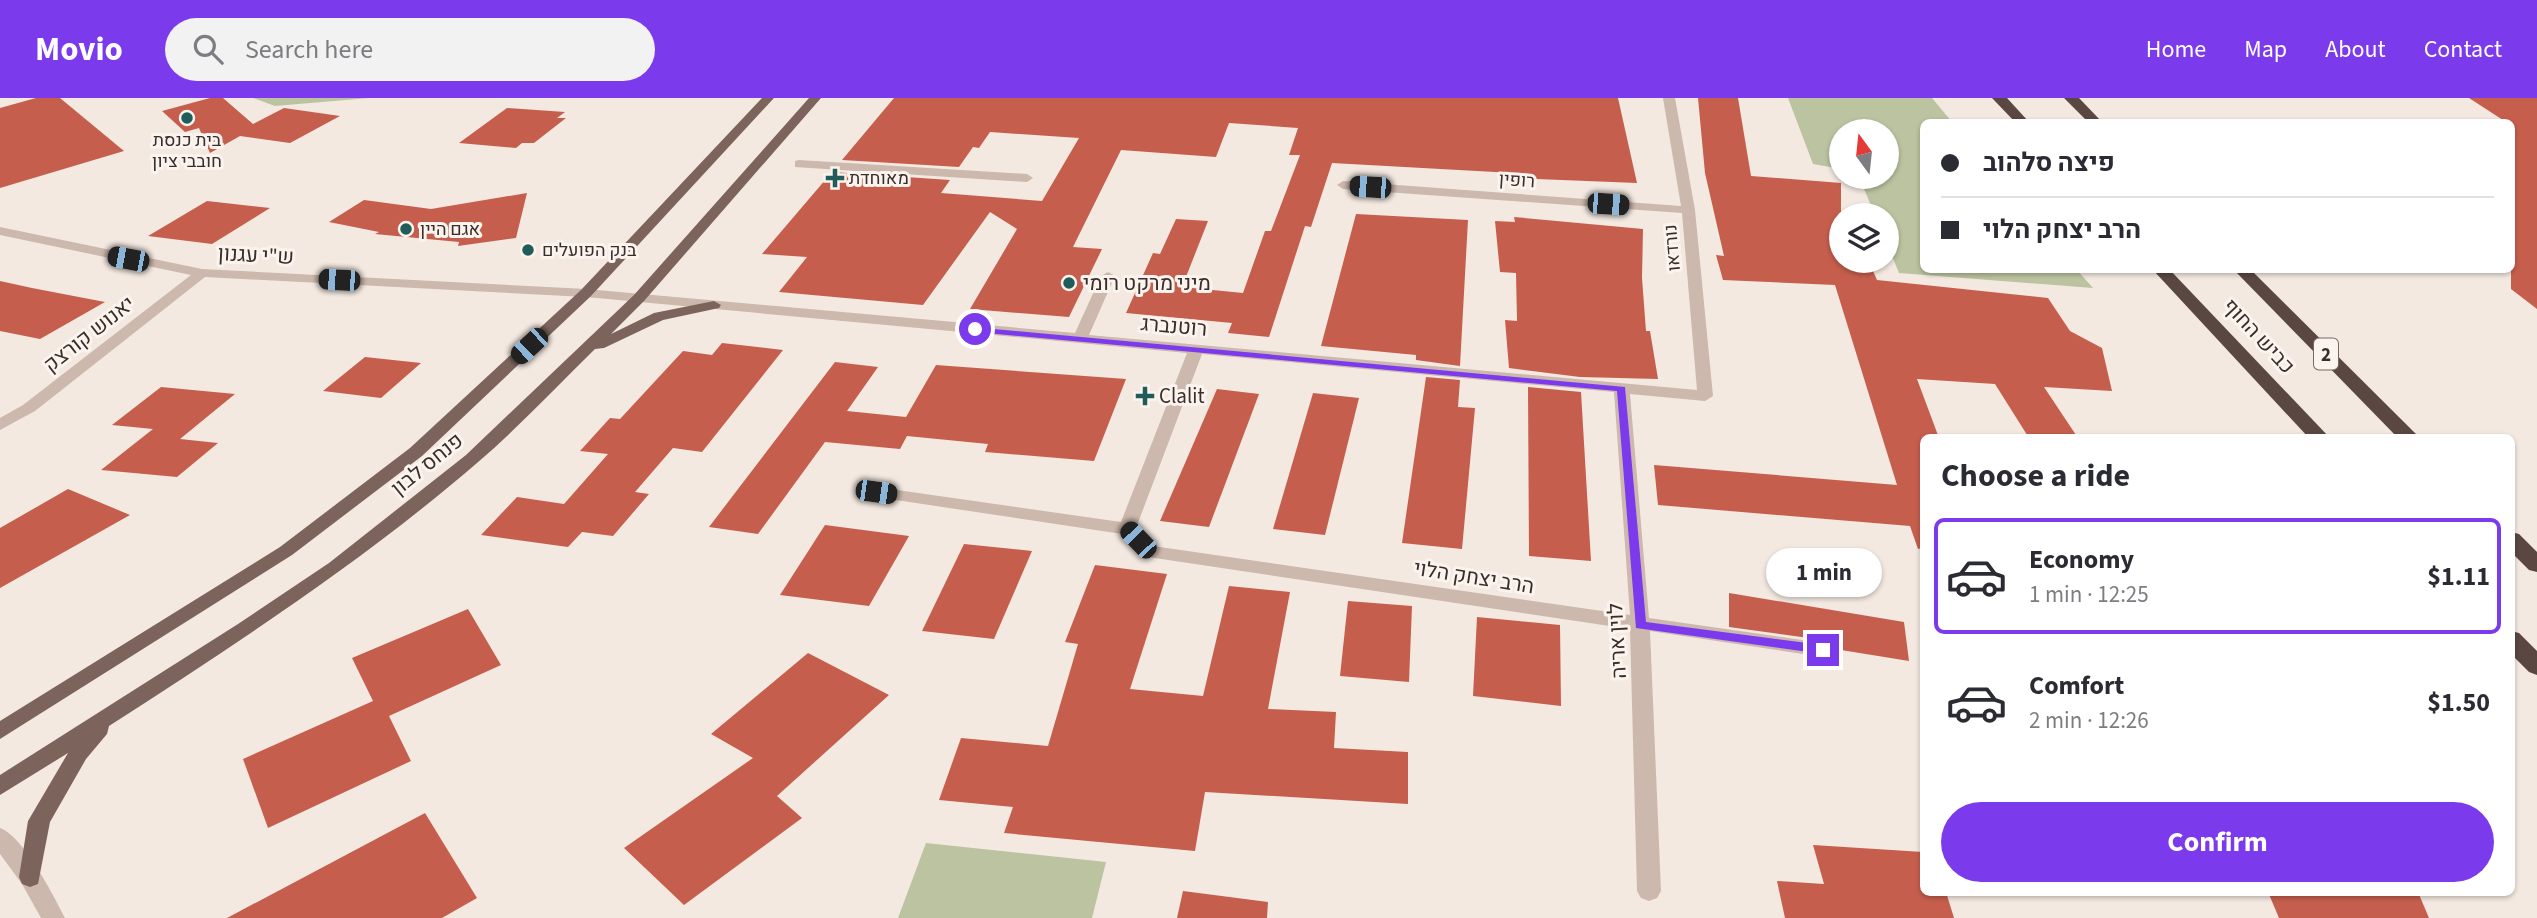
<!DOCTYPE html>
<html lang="en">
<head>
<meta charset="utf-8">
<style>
  body { margin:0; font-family:"Source Sans 3",Heebo,sans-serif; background:#f2f2f3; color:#2b2b33; height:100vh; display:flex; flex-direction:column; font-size:26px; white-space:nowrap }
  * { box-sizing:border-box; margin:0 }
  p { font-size:23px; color:#7c7c81 }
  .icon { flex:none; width:38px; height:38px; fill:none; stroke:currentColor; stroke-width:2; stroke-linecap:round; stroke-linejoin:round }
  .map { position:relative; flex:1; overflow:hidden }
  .panel { position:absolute; left:1920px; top:336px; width:595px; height:462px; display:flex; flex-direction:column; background:#fff; border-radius:10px; box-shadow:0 2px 5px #0004 }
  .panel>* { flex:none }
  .top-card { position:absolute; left:1920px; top:21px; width:595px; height:154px; border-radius:10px; box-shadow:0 2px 5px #0004; display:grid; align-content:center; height:154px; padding:0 21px; background:#fff }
  .needle { width:46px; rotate:345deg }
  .fabs { position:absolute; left:1829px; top:21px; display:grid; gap:14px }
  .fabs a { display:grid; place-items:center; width:70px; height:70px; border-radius:50%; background:#fff; box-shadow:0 2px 5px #0004; font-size:35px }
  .end { position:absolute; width:32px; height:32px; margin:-16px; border:9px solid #7c3aed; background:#fff; box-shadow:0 0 0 4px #fff }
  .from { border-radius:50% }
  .bubble { position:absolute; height:49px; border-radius:24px; background:#fff; box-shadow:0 2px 5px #0004; font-size:23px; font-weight:700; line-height:49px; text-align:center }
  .car { position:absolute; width:21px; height:42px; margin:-21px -10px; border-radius:9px; box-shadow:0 0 5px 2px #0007; background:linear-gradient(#222 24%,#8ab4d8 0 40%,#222 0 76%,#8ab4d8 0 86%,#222 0) }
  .top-card b { display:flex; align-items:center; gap:24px; height:66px; font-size:26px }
  .top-card b+b { border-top:2px solid #e1e1e2 }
  .top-card i { width:18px; height:18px; background:#2b2b33 }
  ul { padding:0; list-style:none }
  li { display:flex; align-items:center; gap:21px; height:116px; margin:0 14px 10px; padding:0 7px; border:4px solid transparent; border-radius:10px }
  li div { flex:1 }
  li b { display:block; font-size:26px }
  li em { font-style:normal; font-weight:700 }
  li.active { border-color:#7c3aed }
  li>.icon { width:63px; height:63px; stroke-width:1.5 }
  h2 { padding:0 21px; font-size:32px; line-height:84px }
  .button { display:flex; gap:14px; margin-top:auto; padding:14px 21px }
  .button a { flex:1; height:80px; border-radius:42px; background:#7c3aed; color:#fff; font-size:28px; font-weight:700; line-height:80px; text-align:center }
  header { display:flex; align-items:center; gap:42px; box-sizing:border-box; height:98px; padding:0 35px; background:#7c3aed; color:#fff }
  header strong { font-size:33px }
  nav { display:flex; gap:38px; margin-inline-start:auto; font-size:24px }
  .search { width:490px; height:63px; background:#f2f2f3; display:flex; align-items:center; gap:18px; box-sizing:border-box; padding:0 24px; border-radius:38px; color:#7c7c81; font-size:26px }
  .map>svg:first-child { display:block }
</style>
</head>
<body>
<header>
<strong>Movio</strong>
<div class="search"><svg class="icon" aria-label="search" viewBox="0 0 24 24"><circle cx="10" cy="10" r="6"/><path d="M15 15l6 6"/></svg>Search here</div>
<nav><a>Home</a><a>Map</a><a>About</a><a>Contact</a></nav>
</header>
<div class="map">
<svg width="2537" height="820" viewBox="0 0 2537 820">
  <rect width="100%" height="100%" fill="#f3e9e1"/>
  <g fill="#bbc3a0">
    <polygon points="253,0 369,0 275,8"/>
    <polygon points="1788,0 1932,0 1952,24 1923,24 1923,172 2077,172 2093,190 1899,175 1887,146 1886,117 1875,117 1859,79 1886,79 1886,33 1841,33 1841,71 1813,66"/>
    <polygon points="926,745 1106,764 1092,820 898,820"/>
  </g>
  <g fill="#c65e4d">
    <polygon points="36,0 60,0 124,53 0,90 0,10"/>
    <polygon points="210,0 223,0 253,26 284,10 340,18 290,45 240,38 210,55 199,30 185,34 162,13"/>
    <polygon points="894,0 1618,0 1637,85 1513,80 1513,75 1332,65 1311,129 1305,128 1269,239 1228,235 1232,225 1126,215 1153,155 1160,156 1176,121 1208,123 1182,189 1243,195 1265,133 1271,133 1300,57 1289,57 1298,30 1229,25 1216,59 1121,52 1073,149 1102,151 1069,219 970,211 1017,131 990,114 923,207 779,194 807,159 762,156 832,74 950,82 941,95 1042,103 1079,40 990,34 979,50 973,49 959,69 842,62"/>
    <polygon points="1698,0 1738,0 1751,78 1841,85 1841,163 1869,164 1877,182 2048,200 2070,233 2102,250 2112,293 2044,289 2078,340 2029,340 1995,286 1917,281 1939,340 1923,340 1923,450 1918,451 1910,428 1658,407 1654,367 1897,387 1835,187 1723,182 1716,157 1724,158 1705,75"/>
    <polygon points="2469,0 2537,0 2537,211 2511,191 2511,24 2506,24"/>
    <polygon points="507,10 565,14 557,20 566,20 534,45 522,45 516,50 459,45"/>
    <polygon points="527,95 516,140 458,148 459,144 375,136 379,134 329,124 364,102 431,111"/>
    <polygon points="207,103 270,110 212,146 148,138"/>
    <polygon points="1356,116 1468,122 1460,268 1416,262 1416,257 1321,248"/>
    <polygon points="1514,119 1643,131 1642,180 1646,233 1650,233 1658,281 1580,279 1509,270 1505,222 1517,223 1516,175 1500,174 1495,123 1515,124"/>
    <polygon points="0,183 32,190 105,204 40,241 0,233"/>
    <polygon points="722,245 783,252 702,354 673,350 635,394 649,396 613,438 582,434 568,449 481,437 517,399 564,406 608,356 580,353 610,320 620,321 683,253 712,257"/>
    <polygon points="365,259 421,265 381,300 323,293"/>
    <polygon points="835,264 878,269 847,313 906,319 936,267 1126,281 1094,363 985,354 988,346 907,338 900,351 825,344 758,436 709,429"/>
    <polygon points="1426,279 1460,282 1458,309 1475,310 1462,451 1402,445"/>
    <polygon points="161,289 235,296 180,341 218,345 177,379 101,372 153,331 112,327"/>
    <polygon points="1528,289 1581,294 1591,463 1529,458"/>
    <polygon points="1217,291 1259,296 1209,429 1160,423"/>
    <polygon points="1313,295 1359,300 1325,437 1273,431"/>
    <polygon points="68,391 130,417 0,490 0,430"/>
    <polygon points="825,427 909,438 869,508 780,497"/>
    <polygon points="964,446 1032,453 994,541 922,533"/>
    <polygon points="1095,467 1167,476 1130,591 1203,598 1229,488 1290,494 1268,611 1336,614 1334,650 1408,654 1408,706 1205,694 1195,753 1004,735 1013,709 939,702 961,640 1048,648 1078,546 1065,544"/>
    <polygon points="1729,495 1904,524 1909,563 1835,551 1831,544 1823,542 1729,529"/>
    <polygon points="1348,503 1412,508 1409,584 1340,578"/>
    <polygon points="468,511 501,567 389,618 411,663 268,730 243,661 373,603 352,560"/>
    <polygon points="1477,519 1560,527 1561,608 1473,598"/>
    <polygon points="808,555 889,597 777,698 802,720 684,807 624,750 753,660 711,636"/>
    <polygon points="425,715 477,800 442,820 227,820"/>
    <polygon points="1813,747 1923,754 1923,794 1946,794 1954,820 1785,820 1777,783 1824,786"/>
    <polygon points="1183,793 1268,804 1267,820 1177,820"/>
    <polygon points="2268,794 2418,794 2429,820 2279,820"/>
  </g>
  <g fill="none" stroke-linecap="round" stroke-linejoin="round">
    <g fill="#ccb8ac" fill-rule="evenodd">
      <path d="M1663,0H1675L1695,112L1713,298L1705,303L1630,296L1649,520L1823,545L1830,547L1833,552L1830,557L1823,559L1650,533L1661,793L1657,800L1649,803L1641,800L1637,793L1630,531L1148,459L1142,457L1122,436L876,399L867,394L876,389L1121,424L1187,255L586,199L205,179L35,313L0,332V320L23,307L191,177L0,137V129L202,171L586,191L1075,235L1101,178L1108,174L1115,178L1089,237L1697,292L1682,115L1343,91L1337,87L1343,83L1681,108ZM1202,256L1614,294L1630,517L1153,448L1136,430Z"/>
      <polygon points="799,62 1027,76 1033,80 1027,84 795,69 795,63"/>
      <path d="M0,730C23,738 54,798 65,820H41L22,786L0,756Z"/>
    </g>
    <g fill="#7c645c" fill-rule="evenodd">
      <polygon points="762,0 774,0 591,198 422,358 292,457 0,641 0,623 280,449 410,350 581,192"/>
      <path d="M809,0H821L644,203L611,236L654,215L714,203L721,207L719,210L663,222L604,250L595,251C556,289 518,330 477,365C362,464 236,546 109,628L107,636L86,661L50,724L38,786L30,789L22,786L19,779L28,723L68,655L0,697V677L238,526L329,465L466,357L634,197Z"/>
    </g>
    <g fill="#5b4742" fill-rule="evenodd">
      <polygon points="1992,0 2007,0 2029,24 2015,24"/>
      <polygon points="2064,0 2079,0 2102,24 2088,24"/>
      <polygon points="2153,172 2170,172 2330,340 2309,340"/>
      <polygon points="2234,172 2251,172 2420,340 2398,340"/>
      <polygon points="2511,434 2519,436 2537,454 2537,474 2529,472 2511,454"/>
      <polygon points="2511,533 2519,535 2537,553 2537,577 2529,574 2511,556"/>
    </g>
  </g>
  <polygon fill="#7c3aed" points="972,229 1625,289 1646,524 1823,547 1830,552 1823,556 1636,530 1617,293 975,234"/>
  <g fill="#205c5a" stroke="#fbf3ed" stroke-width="2.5">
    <circle cx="187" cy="20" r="7"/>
    <path d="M831.5 69.5h7v7h7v7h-7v7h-7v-7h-7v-7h7z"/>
    <circle cx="406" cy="131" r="7"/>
    <circle cx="528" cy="152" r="7"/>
    <circle cx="1069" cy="185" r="7"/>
    <path d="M1141.5 287.5h7v7h7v7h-7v7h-7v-7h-7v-7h7z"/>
  </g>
  <g text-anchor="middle" stroke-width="6" stroke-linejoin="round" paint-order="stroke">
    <g font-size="18" fill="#3a2e2b" stroke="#fbf3ed" text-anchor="start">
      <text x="187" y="48" text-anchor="middle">בית כנסת<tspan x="187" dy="21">חובבי ציון</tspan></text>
      <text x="849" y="86">מאוחדת</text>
      <text x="420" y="137">אגם היין</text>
      <text x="542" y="158">בנק הפועלים</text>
    </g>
    <g font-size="18" fill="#3a2e2b" stroke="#fbf3ed">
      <text transform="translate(1517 82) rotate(4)" y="6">רופין</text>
      <text transform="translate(1672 150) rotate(-95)" y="6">נורדאו</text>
    </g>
    <rect fill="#fbf3ed" stroke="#746965" stroke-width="2" x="2314" y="240.5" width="24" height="31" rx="5"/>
    <g font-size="19" font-weight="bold" fill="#3a2e2b">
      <text x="2326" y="263">2</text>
    </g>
    <g font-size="21" fill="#3a2e2b" stroke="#fbf3ed">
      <text transform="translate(256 157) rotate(3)" y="7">ש"י עגנון</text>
      <text transform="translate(1174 228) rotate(5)" y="7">רוטנברג</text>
      <text transform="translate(89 236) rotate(-38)" y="7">יאנוש קורצק</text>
      <text transform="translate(2259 238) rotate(47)" y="7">כביש החוף</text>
      <text transform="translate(427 366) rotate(-39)" y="7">פנחס לבון</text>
      <text transform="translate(1474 479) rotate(9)" y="7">הרב יצחק הלוי</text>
      <text transform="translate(1617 543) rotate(-93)" y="7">לוין אריה</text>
    </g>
    <g font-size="21" fill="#3a2e2b" stroke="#fbf3ed" text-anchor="start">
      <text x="1083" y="192">מיני מרקט רומי</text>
      <text x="1159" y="305">Clalit</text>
    </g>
  </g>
</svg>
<div class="fabs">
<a><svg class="needle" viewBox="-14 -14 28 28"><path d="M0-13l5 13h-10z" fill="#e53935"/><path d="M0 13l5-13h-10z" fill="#7c7c81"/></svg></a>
<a><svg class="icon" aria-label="layers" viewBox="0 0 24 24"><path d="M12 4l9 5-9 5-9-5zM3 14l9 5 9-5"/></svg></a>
</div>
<i class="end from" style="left:975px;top:231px"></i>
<i class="end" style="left:1823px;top:552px"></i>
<div class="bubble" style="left:1766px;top:450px;width:116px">1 min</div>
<i class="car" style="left:1370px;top:89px;rotate:274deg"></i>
<i class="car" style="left:1608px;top:106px;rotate:94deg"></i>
<i class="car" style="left:128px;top:161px;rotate:281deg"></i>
<i class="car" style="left:339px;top:182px;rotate:273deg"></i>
<i class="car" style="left:529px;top:248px;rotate:227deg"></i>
<i class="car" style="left:876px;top:394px;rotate:98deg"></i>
<i class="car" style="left:1138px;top:442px;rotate:316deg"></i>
<div class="top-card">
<b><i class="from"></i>פיצה סלהוב</b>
<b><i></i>הרב יצחק הלוי</b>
</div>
<section class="panel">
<h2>Choose a ride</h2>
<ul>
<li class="active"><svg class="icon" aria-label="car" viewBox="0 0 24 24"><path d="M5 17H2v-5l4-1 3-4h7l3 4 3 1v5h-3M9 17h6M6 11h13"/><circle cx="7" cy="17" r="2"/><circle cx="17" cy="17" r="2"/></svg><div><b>Economy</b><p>1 min · 12:25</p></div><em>$1.11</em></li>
<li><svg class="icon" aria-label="car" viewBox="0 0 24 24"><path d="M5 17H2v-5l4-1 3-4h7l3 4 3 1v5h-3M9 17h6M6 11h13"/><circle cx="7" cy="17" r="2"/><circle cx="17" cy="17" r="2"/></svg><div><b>Comfort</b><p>2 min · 12:26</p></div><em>$1.50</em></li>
</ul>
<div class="button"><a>Confirm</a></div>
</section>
</div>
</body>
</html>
